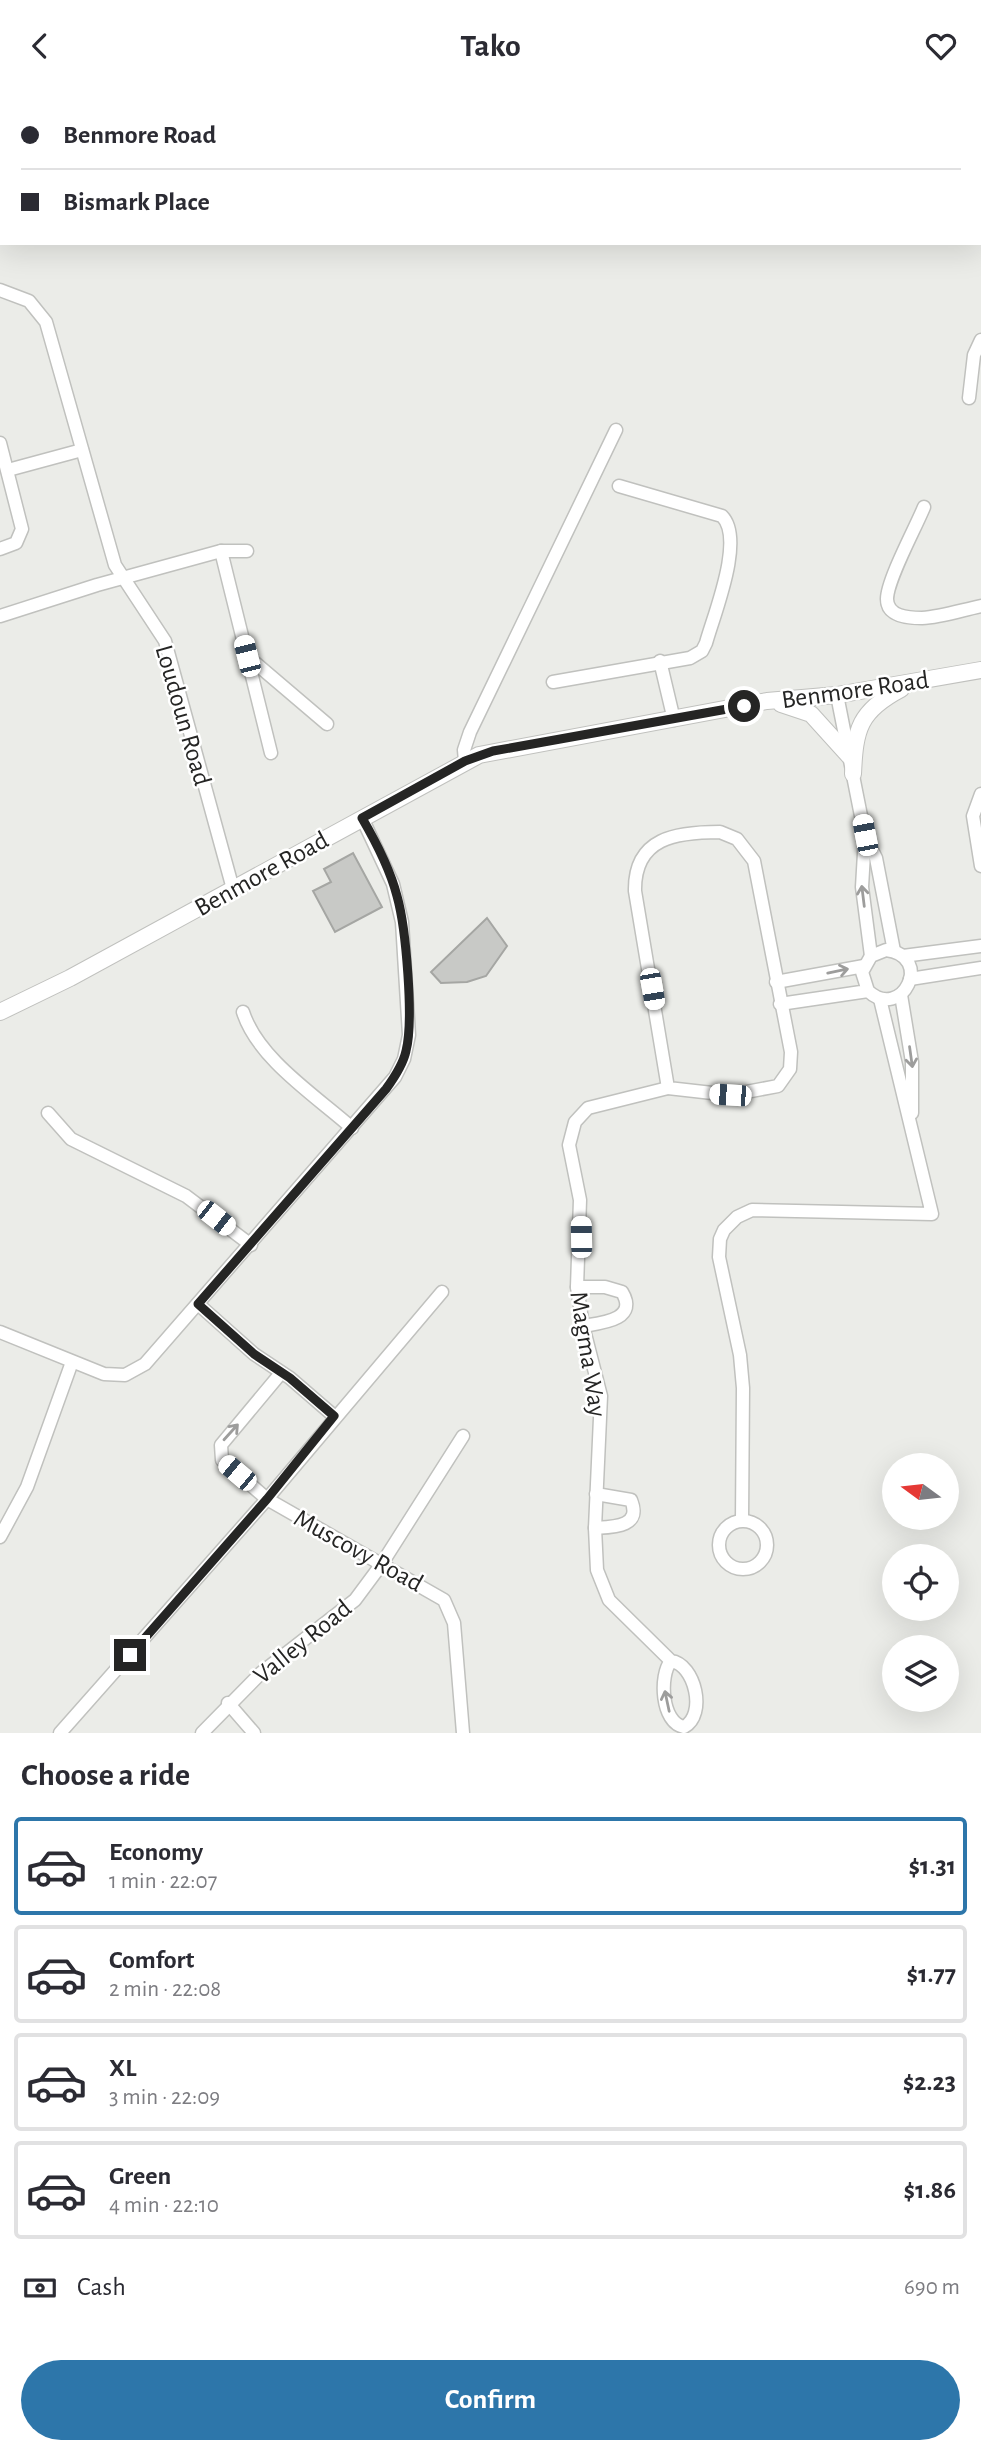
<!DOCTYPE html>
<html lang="en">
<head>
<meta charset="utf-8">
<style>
  body { margin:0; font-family:"Alegreya Sans",sans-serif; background:#f2f2f3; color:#2b2b33; height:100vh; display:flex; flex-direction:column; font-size:26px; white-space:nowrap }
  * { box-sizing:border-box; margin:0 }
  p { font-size:23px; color:#7c7c81 }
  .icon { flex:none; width:38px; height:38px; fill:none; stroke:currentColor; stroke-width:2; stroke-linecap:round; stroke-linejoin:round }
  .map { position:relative; height:1642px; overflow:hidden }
  .side { display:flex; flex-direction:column; background:#fff; flex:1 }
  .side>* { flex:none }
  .hud { position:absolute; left:0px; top:0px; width:982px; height:154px; box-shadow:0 7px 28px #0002; display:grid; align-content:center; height:154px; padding:0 21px; background:#fff }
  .needle { width:46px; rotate:285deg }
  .tools { position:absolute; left:882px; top:1362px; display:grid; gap:14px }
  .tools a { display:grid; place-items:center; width:77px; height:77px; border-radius:50%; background:#fff; box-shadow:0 7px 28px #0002; font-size:35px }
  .end { position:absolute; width:32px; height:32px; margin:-16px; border:9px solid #252524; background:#fff; box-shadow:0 0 0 4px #fff }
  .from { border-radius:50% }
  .car { position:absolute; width:21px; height:42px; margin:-21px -10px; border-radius:9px; box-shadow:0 0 5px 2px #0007; background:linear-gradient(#fff 24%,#345 0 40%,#fff 0 76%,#345 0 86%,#fff 0) }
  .hud b { display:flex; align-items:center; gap:24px; height:66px; font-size:26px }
  .hud b+b { border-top:2px solid #e1e1e2 }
  .hud i { width:18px; height:18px; background:#2b2b33 }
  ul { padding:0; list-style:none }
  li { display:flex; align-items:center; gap:21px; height:98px; margin:0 14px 10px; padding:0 7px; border:4px solid #e1e1e2; border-radius:7px }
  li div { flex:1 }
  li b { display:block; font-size:26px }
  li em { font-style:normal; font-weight:600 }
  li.active { border-color:#2d76aa }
  li>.icon { width:63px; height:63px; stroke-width:1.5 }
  h2 { padding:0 21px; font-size:32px; line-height:84px }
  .pay { display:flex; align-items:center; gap:18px; height:77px; padding:0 21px; font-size:26px }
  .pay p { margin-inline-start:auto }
  .button { display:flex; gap:14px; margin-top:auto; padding:14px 21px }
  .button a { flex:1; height:80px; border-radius:42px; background:#2d76aa; color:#fff; font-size:28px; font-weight:600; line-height:80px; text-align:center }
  header { display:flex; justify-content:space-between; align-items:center; height:91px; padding:0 21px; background:#fff; font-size:32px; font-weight:600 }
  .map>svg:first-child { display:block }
</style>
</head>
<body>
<header><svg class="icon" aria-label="back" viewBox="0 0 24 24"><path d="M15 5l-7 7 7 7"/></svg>Tako<svg class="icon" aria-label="heart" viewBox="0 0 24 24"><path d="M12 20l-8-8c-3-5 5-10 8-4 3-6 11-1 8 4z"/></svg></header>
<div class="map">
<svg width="981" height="1642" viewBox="0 0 981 1642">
  <rect width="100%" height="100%" fill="#ebece8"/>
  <g fill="#c8c9c6" stroke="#a5a6a3" stroke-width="2">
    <polygon points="353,762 382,816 335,841 313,800 331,791 324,778"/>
    <polygon points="487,827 507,855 486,885 467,891 441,892 431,881"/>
  </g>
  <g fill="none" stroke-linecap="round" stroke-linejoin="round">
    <defs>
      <g id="minor">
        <polyline points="0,199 29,210 46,231 115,474 165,550 233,798"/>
        <polyline points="969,307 974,264 981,249"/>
        <polyline points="0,352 22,438 16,452 0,458"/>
        <polyline points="8,379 82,359"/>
        <path d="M924,416C916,436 887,489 887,508C887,526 909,527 922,527C941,526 962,519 981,515"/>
        <polyline points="221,460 271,662"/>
        <polyline points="0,525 97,494 221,460 247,460"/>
        <polyline points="247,565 327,633"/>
        <polyline points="660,570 674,629"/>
        <path d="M553,591L690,567L702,560L706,552C714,523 745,448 722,425L619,395"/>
        <polyline points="837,604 865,745 876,767 894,860"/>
        <polyline points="465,670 464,659 470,641 616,339"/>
        <polyline points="981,703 973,725 981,775"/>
        <path d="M720,741L737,748L754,770L791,961L790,978L778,995L730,1004L668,997L635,800C634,746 677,741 720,741Z"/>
        <polyline points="865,745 862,796 871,865"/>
        <polyline points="903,865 981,855"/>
        <polyline points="910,888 981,877"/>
        <polyline points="776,891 864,875"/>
        <polyline points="901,904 912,971 912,1022"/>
        <path d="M780,913L868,900C902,931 935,865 886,859L871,865L862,881L868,900"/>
        <path d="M243,921C258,968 316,1005 352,1037"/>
        <path d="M668,997L588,1017L575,1031L569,1054L580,1109L577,1196L583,1235L601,1305L595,1437L597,1479L609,1509L671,1570C695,1573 707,1624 684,1636C661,1632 659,1584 671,1570"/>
        <polyline points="48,1022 71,1048 186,1105 251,1154"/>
        <path d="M577,1196H605L622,1201C639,1229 601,1232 583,1235"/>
        <polyline points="198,1213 254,1263 290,1287 334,1325"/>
        <polyline points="0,1241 104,1283 125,1284 145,1273 395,986 404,968 409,944 402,831 393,793 362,727"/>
        <polyline points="281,1282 221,1354 222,1369 267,1408 444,1509 454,1532 463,1642"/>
        <polyline points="742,1429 743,1297 740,1264 719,1166 720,1148 724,1139 737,1126 752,1119 932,1123 880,908"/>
        <circle cx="743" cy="1454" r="24"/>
        <path d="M595,1437C614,1436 642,1436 631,1409L596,1403"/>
        <polyline points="0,1446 27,1396 72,1271"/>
        <polyline points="228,1612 254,1642"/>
        <polyline points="60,1642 267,1408 442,1201"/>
        <polyline points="202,1642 261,1582 355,1509 381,1474 463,1345"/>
      </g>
      <g id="tertiary">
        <polyline points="781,613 811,623 849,665"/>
        <path d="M853,683C855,638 859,620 901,598"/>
        <polyline points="0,921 70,887 479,664 767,610 837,604 981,579"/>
      </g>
    </defs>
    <use href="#minor" stroke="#c0c1be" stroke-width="15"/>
    <use href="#tertiary" stroke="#c0c1be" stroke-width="18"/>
    <use href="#minor" stroke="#fff" stroke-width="12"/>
    <use href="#tertiary" stroke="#fff" stroke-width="16"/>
  </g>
  <defs><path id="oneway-shaft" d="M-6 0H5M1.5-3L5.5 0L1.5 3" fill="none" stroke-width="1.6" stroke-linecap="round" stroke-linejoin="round" transform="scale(1.75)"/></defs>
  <g stroke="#9d9d9c">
    <use href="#oneway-shaft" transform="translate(863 805) rotate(-97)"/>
    <use href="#oneway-shaft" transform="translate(838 880) rotate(-12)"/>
    <use href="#oneway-shaft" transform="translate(911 966) rotate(82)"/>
    <use href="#oneway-shaft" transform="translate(231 1341) rotate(-48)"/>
    <use href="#oneway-shaft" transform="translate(667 1610) rotate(-102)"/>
  </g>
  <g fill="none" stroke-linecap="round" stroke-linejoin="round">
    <path stroke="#252524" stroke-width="9" d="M130,1564L267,1408L334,1325L290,1287L254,1263L198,1213L386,998C394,987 403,974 406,960C414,929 406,837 397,805C390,778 376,751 362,727L465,670L493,660L744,615"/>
  </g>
  <g text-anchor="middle" stroke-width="5" stroke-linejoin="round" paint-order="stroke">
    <g font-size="26" fill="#252524" stroke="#fff">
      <text transform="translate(855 598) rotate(-8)" y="9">Benmore Road</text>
      <text transform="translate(184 624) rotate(74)" y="9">Loudoun Road</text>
      <text transform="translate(261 782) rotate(-29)" y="9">Benmore Road</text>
      <text transform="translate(589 1263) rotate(81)" y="9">Magma Way</text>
      <text transform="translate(359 1459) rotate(29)" y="9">Muscovy Road</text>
      <text transform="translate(302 1550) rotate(-39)" y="9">Valley Road</text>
    </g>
  </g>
</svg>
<div class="tools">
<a><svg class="needle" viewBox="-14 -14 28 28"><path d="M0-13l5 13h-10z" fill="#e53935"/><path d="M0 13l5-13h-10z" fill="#7c7c81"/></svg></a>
<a><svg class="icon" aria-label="locate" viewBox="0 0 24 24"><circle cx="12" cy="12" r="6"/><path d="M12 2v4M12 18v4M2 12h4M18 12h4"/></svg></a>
<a><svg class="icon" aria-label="layers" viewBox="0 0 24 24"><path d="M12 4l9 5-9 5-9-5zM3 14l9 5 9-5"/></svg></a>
</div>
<i class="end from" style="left:744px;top:615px"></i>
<i class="end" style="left:130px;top:1564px"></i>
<i class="car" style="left:247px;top:565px;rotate:346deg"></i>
<i class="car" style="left:865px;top:744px;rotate:349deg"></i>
<i class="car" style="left:652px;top:898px;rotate:170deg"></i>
<i class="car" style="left:730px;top:1004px;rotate:274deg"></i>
<i class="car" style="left:216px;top:1127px;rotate:128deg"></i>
<i class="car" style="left:581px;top:1146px;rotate:359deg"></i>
<i class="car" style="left:237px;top:1382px;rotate:310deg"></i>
<div class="hud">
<b><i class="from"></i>Benmore Road</b>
<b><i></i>Bismark Place</b>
</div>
</div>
<section class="side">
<h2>Choose a ride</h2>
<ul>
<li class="active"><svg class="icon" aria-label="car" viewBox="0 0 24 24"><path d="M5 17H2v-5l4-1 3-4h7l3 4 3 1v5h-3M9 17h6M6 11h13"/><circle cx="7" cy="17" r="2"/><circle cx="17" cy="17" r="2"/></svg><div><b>Economy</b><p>1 min · 22:07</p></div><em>$1.31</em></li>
<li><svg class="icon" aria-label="car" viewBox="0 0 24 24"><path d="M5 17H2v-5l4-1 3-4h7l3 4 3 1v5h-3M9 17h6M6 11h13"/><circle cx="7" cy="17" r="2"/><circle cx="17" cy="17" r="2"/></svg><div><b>Comfort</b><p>2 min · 22:08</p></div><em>$1.77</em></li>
<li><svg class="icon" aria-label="car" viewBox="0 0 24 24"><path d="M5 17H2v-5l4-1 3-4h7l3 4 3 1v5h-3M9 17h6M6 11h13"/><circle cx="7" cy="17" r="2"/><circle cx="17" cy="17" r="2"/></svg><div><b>XL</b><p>3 min · 22:09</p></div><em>$2.23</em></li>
<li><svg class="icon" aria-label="car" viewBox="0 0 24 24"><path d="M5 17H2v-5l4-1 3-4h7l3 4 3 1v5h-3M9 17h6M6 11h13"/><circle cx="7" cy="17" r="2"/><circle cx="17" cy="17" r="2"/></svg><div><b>Green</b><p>4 min · 22:10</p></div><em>$1.86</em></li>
</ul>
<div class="pay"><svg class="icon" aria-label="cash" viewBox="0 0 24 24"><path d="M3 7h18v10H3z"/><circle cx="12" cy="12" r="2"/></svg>Cash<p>690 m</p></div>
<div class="button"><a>Confirm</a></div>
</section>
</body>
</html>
